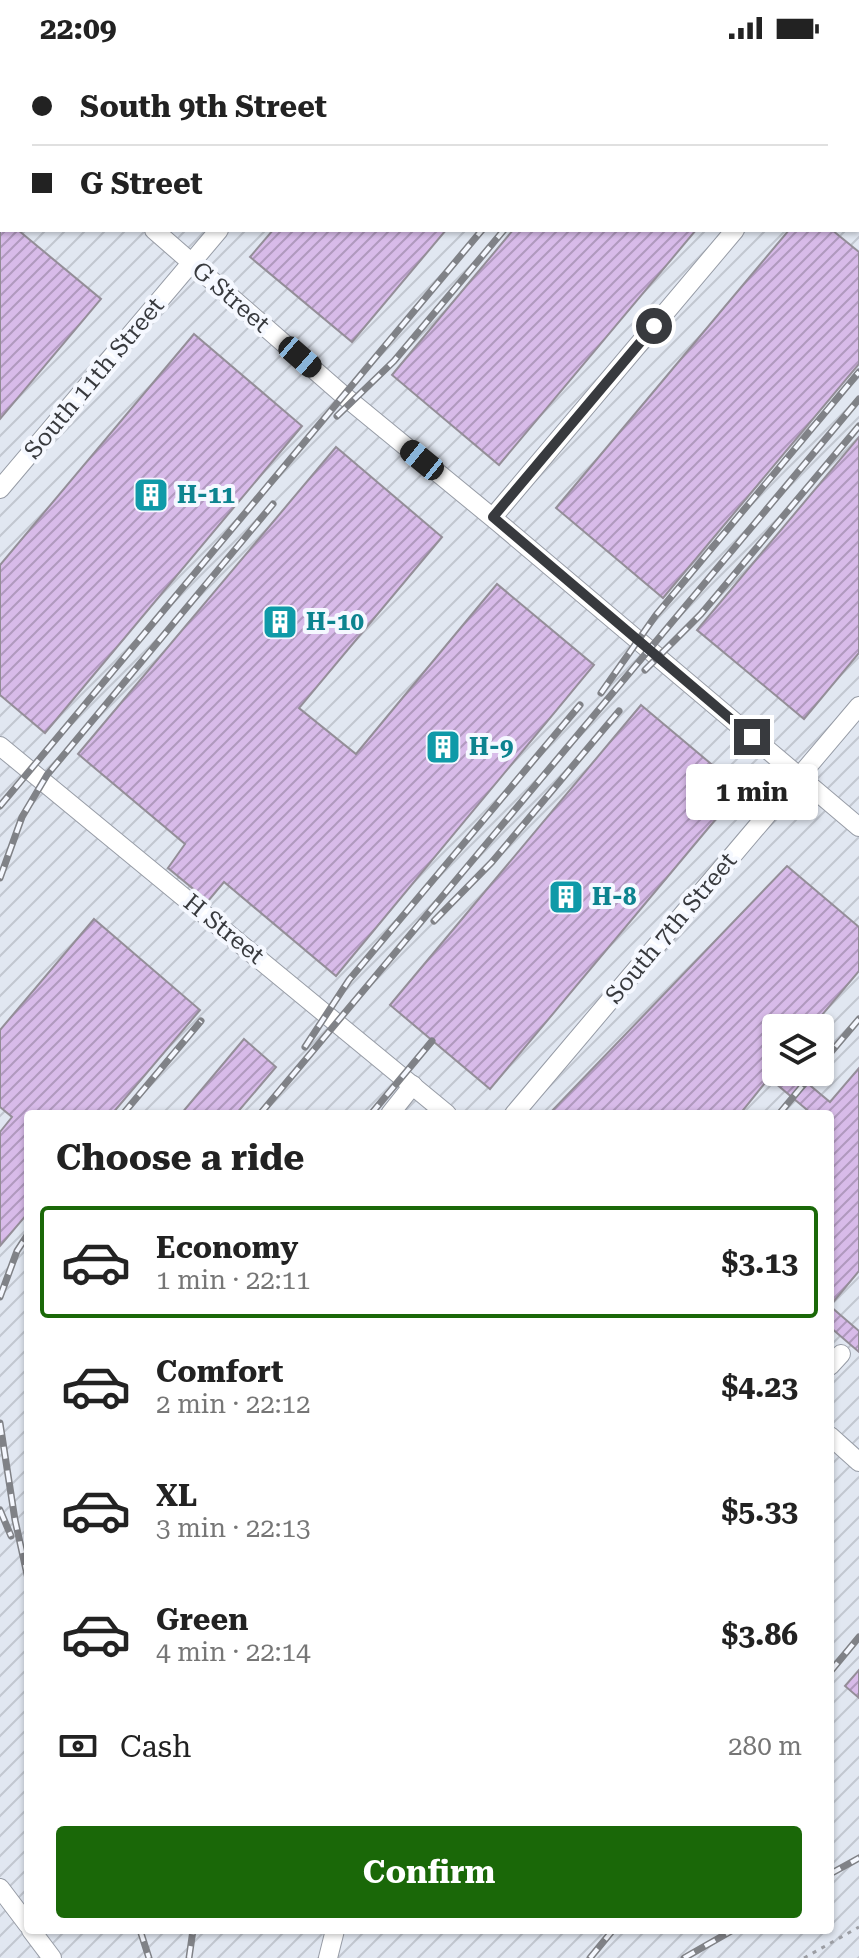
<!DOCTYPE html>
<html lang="en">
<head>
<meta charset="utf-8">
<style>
  body { margin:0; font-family:"Roboto Serif",serif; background:#f6f6f6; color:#222; height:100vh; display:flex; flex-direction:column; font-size:30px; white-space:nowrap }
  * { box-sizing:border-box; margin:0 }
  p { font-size:26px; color:#767676 }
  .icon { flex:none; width:44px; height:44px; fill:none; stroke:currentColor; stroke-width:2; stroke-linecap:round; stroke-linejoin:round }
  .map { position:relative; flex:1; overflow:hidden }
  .panel { position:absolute; left:24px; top:1054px; width:810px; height:824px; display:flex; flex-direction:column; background:#fff; border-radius:8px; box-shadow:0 2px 6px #0004 }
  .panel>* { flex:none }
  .top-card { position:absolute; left:0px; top:0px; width:860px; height:176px; box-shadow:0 2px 6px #0004; display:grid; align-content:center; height:176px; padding:0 32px; background:#fff }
  .fabs { position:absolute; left:762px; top:958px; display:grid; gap:16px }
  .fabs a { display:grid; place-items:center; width:72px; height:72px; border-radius:8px; background:#fff; box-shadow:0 2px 6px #0004; font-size:40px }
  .end { position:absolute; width:36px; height:36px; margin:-18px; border:10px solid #383a3e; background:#fff; box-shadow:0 0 0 4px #fff }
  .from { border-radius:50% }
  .bubble { position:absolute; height:56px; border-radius:8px; background:#fff; box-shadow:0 2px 6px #0004; font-size:26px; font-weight:700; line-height:56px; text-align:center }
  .car { position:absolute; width:24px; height:48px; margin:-24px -12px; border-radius:10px; box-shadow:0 0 6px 2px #0007; background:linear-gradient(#222 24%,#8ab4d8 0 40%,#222 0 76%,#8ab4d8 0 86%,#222 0) }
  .top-card b { display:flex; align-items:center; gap:28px; height:76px; font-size:30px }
  .top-card b+b { border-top:2px solid #e0e0e0 }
  .top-card i { width:20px; height:20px; background:#222 }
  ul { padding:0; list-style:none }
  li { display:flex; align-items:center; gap:24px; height:112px; margin:0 16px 12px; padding:0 16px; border:4px solid transparent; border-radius:8px }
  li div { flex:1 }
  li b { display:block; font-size:30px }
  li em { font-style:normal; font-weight:700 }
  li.current { border-color:#1a6808 }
  li>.icon { width:72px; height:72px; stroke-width:1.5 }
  h2 { padding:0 32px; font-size:36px; line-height:96px }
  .pay { display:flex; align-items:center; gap:20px; height:88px; padding:0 32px; font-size:30px }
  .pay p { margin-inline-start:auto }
  .cta { display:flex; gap:16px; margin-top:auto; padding:16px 32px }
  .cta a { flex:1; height:92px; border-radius:8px; background:#1a6808; color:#fff; font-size:32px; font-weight:700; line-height:92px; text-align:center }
  .status { display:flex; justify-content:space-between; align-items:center; height:56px; padding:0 40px; background:#fff; direction:ltr }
  .status svg { height:22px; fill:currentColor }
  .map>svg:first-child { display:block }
</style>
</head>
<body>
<div class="status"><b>22:09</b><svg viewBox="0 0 49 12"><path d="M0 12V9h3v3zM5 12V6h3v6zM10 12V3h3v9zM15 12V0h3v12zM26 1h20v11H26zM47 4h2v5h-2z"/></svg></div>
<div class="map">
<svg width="859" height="1902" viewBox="0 0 859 1902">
  <defs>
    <pattern id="industrial-furrows" width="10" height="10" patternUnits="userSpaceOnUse" patternTransform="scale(2)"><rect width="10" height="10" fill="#e1e7f1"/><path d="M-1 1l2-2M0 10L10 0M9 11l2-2" fill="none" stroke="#c2c7d0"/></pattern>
    <pattern id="building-hatch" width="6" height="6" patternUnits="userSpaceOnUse" patternTransform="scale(2)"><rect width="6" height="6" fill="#d8bbe9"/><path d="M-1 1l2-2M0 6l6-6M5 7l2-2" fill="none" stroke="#b099be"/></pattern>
  </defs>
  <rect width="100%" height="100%" fill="#f5f8ff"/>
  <path fill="url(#industrial-furrows)" fill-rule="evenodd" d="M0,0H859V1902H0ZM2,2H858V174H2ZM776,972H820V1016H776ZM28,1058H830V1874H28Z"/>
  <g fill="url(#building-hatch)" stroke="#948e98" stroke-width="2">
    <polygon points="0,174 18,174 101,243 0,363"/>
    <polygon points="273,174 446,174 352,286 250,201"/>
    <polygon points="513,174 696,174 499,409 392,319"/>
    <polygon points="789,174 832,174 859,196 859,308 663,542 556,452"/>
    <polygon points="194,278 302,370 45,677 0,639 0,509"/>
    <polygon points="859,381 859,597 804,663 697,574"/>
    <polygon points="336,391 442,481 299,652 356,698 497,528 594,609 336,920 224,826 208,845 168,812 185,788 78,698"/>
    <polygon points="641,649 741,733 490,1033 390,949"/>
    <polygon points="787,810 859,871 859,915 811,972 776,972 776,1016 794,1016 830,1046 859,1012 859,1215 830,1250 830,1058 812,1058 769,1022 740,1058 549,1058"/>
    <polygon points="94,863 200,954 112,1058 28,1058 28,1157 0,1190 0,1076 12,1061 0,1051 0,974"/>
    <polygon points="244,983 276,1011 236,1058 181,1058"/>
    <polygon points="830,1250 859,1275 859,1296 830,1271"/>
    <polygon points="859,1614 859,1642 845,1630"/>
  </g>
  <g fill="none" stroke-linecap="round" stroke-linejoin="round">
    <defs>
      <g id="minor">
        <polyline points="696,0 699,2"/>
        <polyline points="363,2 364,0"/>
        <polyline points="858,29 859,27"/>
        <polyline points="0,46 2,47"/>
        <polyline points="858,133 859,134"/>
        <polyline points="154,174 343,339 499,467 859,771"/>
        <polyline points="0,433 219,174"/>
        <polyline points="493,461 735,174"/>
        <polyline points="0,690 447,1058"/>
        <polyline points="390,1058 413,1029"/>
        <polyline points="514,1058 859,650"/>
        <polyline points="830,1310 841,1298"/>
        <polyline points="830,1380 859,1406"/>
        <polyline points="0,1832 28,1869"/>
        <polyline points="31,1874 52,1902"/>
        <polyline points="328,1902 335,1874"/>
      </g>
    </defs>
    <use href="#minor" stroke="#979ca6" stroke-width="20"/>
    <polyline stroke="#9b9da3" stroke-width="3" stroke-dasharray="4 6" stroke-linecap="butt" points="804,1902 859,1871"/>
    <use href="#minor" stroke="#fff" stroke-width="18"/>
    <defs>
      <g id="rail">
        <polyline points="106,2 108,0"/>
        <polyline points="612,2 613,0"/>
        <polyline points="633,2 635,0"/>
        <polyline points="0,129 2,127"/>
        <polyline points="0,144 2,143"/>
        <polyline points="337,360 394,305 504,174"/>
        <polyline points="645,614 701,558 859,370"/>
        <polyline points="601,637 656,559 859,316"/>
        <polyline points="0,750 482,174"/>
        <polyline points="0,822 22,761 47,719 273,448"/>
        <polyline points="434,865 492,806 619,655"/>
        <polyline points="305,991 349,924 580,649"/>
        <polyline points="820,1009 859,963"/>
        <polyline points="123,1058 201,965"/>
        <polyline points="260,1058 859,343"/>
        <polyline points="371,1058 432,985"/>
        <polyline points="779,1058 814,1016"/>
        <polyline points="0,1241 17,1195 28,1178"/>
        <polyline points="0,1367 15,1464 28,1523"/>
        <polyline points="0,1454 11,1480"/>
        <polyline points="830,1616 859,1581"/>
        <polyline points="830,1818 859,1802"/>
        <polyline points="140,1874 149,1902"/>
        <polyline points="189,1902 193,1874"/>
        <polyline points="590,1902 613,1874"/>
        <polyline points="684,1902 733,1874"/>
      </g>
    </defs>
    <use href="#rail" stroke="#808287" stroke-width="7"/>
    <use href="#rail" stroke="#f5f8ff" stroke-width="4" stroke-dasharray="12" stroke-linecap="butt"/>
  </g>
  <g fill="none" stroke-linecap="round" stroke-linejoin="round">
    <polyline stroke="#383a3e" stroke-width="10" points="654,270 493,461 752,681"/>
  </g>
  <defs>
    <symbol id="building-square" viewBox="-11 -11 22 22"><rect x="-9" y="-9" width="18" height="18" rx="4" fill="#0f9aa8" stroke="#f5f8ff"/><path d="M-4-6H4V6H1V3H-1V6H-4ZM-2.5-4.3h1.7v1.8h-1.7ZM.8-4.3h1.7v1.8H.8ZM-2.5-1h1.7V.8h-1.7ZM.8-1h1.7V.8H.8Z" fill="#fff"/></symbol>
  </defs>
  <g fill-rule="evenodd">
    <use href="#building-square" x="131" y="419" width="40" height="40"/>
    <use href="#building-square" x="260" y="546" width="40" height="40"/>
    <use href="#building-square" x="423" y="671" width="40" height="40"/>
    <use href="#building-square" x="546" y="821" width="40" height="40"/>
  </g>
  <g text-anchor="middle" stroke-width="8" stroke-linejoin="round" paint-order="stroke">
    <g font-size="24" fill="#383a3e" stroke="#f5f8ff">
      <text transform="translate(231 241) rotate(41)" y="8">G Street</text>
      <text transform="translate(94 322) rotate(-50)" y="8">South 11th Street</text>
      <text transform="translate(671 872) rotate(-50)" y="8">South 7th Street</text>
      <text transform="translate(224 873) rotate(39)" y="8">H Street</text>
    </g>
    <g font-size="24" font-weight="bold" fill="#0d838f" stroke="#f5f8ff" text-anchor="start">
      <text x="177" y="447">H-11</text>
      <text x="306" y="574">H-10</text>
      <text x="469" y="699">H-9</text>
      <text x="592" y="849">H-8</text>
    </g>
  </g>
</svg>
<div class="fabs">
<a><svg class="icon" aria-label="layers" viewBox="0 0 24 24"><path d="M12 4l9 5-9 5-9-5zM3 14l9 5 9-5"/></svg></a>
</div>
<i class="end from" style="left:654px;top:270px"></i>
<i class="end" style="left:752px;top:681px"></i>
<div class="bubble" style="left:686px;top:708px;width:132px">1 min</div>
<i class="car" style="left:300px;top:301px;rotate:131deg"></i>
<i class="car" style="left:422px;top:404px;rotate:309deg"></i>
<div class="top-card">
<b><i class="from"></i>South 9th Street</b>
<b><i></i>G Street</b>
</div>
<section class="panel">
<h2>Choose a ride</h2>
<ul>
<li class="current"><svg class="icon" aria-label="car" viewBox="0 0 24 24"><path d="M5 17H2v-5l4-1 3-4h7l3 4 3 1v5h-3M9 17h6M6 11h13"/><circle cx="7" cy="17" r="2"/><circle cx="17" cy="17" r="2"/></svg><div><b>Economy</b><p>1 min · 22:11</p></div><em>$3.13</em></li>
<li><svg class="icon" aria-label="car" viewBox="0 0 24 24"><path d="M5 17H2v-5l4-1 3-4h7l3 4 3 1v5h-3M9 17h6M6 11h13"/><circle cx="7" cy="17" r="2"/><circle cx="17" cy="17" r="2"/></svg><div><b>Comfort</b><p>2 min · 22:12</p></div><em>$4.23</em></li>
<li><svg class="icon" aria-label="car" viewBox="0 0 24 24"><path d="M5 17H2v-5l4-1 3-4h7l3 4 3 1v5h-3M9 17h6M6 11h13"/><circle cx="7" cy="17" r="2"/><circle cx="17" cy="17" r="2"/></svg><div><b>XL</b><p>3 min · 22:13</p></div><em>$5.33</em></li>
<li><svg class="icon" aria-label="car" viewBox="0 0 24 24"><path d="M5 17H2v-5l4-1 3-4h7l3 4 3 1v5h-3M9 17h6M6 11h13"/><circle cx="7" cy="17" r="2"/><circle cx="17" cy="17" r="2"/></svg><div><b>Green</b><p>4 min · 22:14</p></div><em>$3.86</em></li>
</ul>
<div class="pay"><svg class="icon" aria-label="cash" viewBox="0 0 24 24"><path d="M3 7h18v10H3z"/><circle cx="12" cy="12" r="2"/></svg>Cash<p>280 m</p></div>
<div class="cta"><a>Confirm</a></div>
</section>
</div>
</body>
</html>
